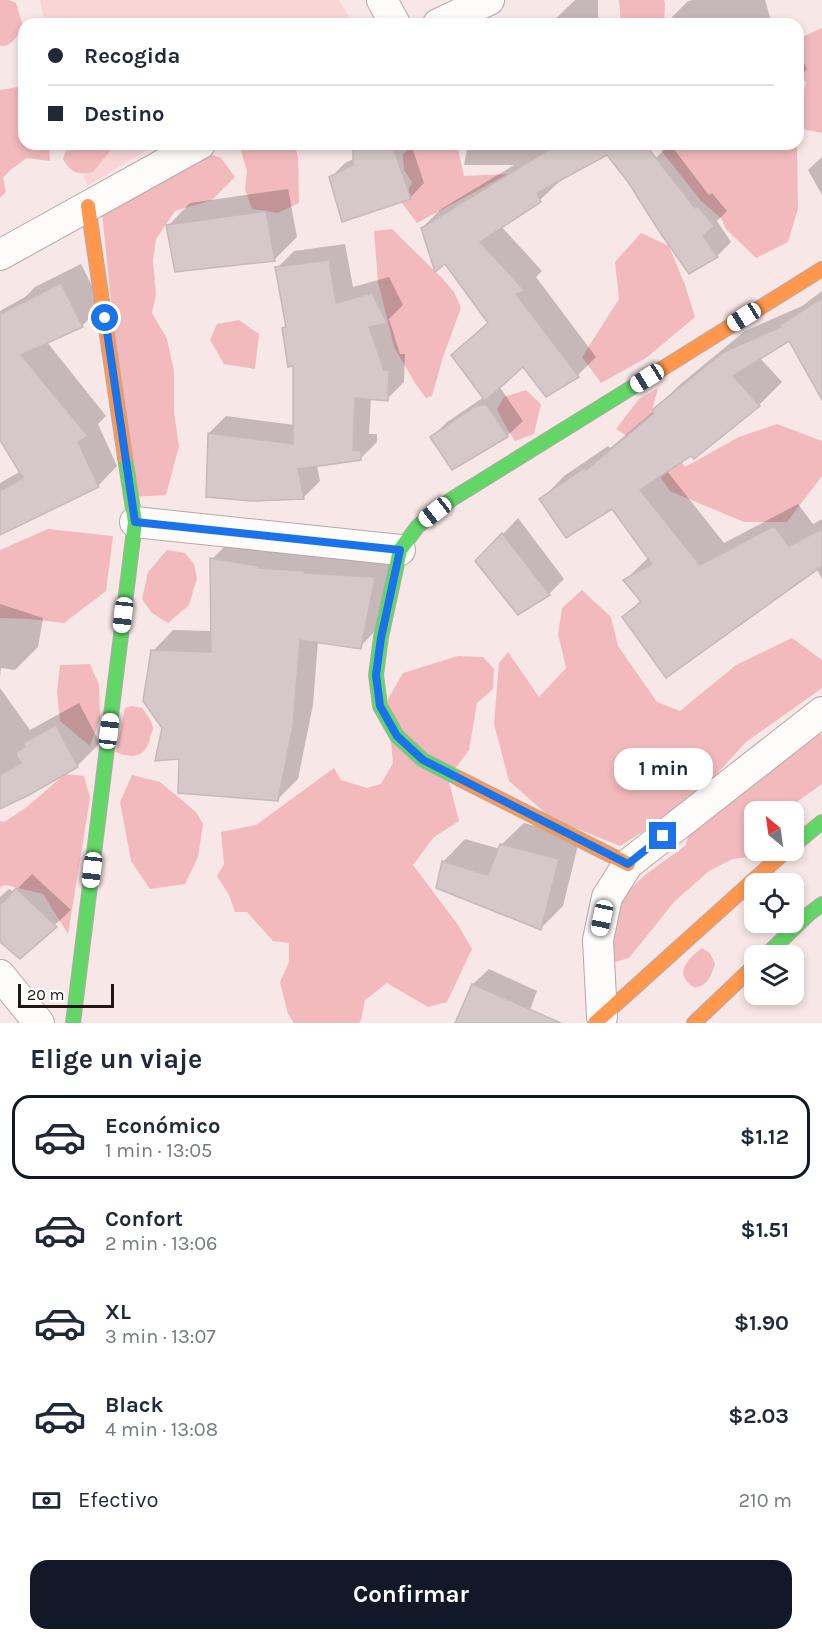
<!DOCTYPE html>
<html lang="es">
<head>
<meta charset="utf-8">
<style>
  body { margin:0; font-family:Karla,sans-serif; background:#f2f2f3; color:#1f2937; height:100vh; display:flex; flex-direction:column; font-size:22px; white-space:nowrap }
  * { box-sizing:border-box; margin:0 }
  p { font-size:20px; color:#747a83 }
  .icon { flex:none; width:33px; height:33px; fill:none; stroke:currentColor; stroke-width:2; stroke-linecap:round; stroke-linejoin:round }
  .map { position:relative; height:1023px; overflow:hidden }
  .details { display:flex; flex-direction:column; background:#fff; flex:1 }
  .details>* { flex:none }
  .hud { position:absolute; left:18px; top:18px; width:786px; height:132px; border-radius:18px; box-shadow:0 3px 9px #0003; display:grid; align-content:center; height:132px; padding:0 30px; background:#fff }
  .needle { width:39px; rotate:331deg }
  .fabs { position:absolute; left:744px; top:801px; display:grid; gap:12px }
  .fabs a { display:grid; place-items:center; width:60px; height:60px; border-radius:12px; background:#fff; box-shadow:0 3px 9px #0003; font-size:30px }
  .scale { position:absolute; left:18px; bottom:15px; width:96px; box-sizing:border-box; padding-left:6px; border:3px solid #221616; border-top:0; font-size:16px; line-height:21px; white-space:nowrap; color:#221616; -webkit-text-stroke:4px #fff; paint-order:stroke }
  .end { position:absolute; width:27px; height:27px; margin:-14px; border:8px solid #1a73e8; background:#fff; box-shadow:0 0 0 3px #fff }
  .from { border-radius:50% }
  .bubble { position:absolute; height:42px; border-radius:18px; background:#fff; box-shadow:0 3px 9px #0003; font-size:20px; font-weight:700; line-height:42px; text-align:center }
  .car { position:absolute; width:18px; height:36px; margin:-18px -9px; border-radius:8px; box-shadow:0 0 4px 2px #0007; background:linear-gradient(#fff 24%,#345 0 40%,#fff 0 76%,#345 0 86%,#fff 0) }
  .hud b { display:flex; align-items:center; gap:21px; height:57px; font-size:22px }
  .hud b+b { border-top:2px solid #e0e1e3 }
  .hud i { width:15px; height:15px; background:#1f2937 }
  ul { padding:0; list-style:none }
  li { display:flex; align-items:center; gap:18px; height:84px; margin:0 12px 9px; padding:0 18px; border:3px solid transparent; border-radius:18px }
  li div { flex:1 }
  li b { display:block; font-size:22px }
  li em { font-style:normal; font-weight:700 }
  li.current { border-color:#111827 }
  li>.icon { width:54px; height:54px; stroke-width:1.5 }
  h2 { padding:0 30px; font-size:27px; line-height:72px }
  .pay { display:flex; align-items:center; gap:15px; height:66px; padding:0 30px; font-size:22px }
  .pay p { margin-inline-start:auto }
  .primary-button { display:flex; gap:12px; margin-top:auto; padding:12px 30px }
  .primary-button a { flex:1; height:69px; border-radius:18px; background:#111827; color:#fff; font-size:24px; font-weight:700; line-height:69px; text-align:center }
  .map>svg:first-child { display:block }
</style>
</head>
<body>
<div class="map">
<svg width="822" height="1023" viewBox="0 0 822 1023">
  <rect width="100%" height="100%" fill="#f8e7e7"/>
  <g fill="#f9d5d6">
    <polygon points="42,0 339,0 353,24 45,24 40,1"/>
    <polygon points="76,144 157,144 87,186"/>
  </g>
  <g fill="#f2babd">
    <path d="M0,0H9L16,3L23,26C18,35 12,47 0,46Z"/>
    <polygon points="664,0 665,4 664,24 621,24 619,0"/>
    <polygon points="822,28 822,133 798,128 798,113 806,82 798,76 798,39"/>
    <polygon points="18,87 24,89 24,144 49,144 50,161 27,158 10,170 3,178 6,192 0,198 0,90"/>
    <path d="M68,144H109L110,151L93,172C77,175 71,173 63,159Z"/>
    <polygon points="239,144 295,144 298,157 299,203 278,213 252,209 245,189 247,171"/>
    <polygon points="415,144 457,144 464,176 508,174 417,223 402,203 412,182 404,170 403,154"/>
    <polygon points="656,144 796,144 797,146 798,209 788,242 756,258 726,229 721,218 701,201"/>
    <polygon points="203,152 221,158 235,177 212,200 175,211 156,239 153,261 156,295 152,313 167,339 174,371 174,412 179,446 166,495 131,497 102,213"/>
    <polygon points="392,229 442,278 454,292 461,308 443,357 432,396 426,398 415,383 394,347 378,282 374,231"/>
    <polygon points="641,233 669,246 685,285 695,317 646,358 601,383 582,357 619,299 615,262"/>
    <polygon points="239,320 259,334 255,369 224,364 210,340 217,324"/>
    <polygon points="658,388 652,410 668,440 685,467 739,437 777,424 822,441 822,476 787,522 744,522 670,491 636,442 616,429 639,399"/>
    <polygon points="526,390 541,404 534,434 515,441 502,420 497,409 504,397"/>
    <polygon points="48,529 113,536 106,591 64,623 29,619 0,618 0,550"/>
    <polygon points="167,550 185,553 194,564 197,578 189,605 168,623 152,613 142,599 148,572"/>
    <polygon points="582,590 611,617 618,646 657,702 680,711 736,665 792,638 822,660 822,688 746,742 694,799 620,846 551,818 509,781 494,724 499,663 508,652 539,697 566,668 558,634 562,608"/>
    <polygon points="458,656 483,657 494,669 493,689 477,703 469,750 448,778 459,821 434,837 413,865 458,925 472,949 447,1002 428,1007 387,983 365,1000 361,1020 359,1023 294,1023 288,1014 280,982 289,962 289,943 273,941 247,912 235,912 229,895 217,876 224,864 221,832 256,825 334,768 341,780 367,788 381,784 393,763 387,701 403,673"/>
    <polygon points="90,664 99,685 100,719 90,746 60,721 57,692 60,665"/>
    <path d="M132,706L142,708C146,713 153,722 153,729C152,733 150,735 150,739C145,758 132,759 116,752L125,708Z"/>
    <polygon points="822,734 822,784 784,811 754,812 754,850 757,851 749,857 733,859 709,871 674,902 629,958 608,964 620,898 645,875 685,846 694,820 792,741"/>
    <polygon points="65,774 84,776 90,798 68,934 43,894 6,885 0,887 0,821 4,822 27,807"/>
    <polygon points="132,775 160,782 196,812 203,824 198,857 185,884 150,889 131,861 120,802"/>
    <path d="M702,948L710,953L715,964C711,976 708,985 695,988C672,974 687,960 702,948Z"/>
  </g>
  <g fill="#0003">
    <polygon points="575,0 598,0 598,24 550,24"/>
    <polygon points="693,0 765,0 772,24 672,24 672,17 688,1"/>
    <polygon points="798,51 807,69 798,78"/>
    <polygon points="350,144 411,144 424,183 410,198 331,177 345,163 355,158"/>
    <polygon points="468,144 642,144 607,153 558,180 559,182 540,200 501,226 542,271 536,277 596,357 578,375 523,364 499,386 523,421 507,436 432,437 447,422 484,397 453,355 489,321 422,228 441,209 514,165 464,165"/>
    <polygon points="670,144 709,195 712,193 727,211 717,221 731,242 717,256 630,184"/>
    <polygon points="822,157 822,195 808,170"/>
    <polygon points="288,189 297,237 275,259 168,226 190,203"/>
    <polygon points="345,244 353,287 389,277 403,305 389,319 400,354 405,354 404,382 387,399 371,398 369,434 377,434 377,442 360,459 317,465 320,481 303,498 209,433 226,416 295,425 294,365 283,328 287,324 277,268 294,251"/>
    <polygon points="81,264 102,306 82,326 47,342 106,416 98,424 117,466 98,486 0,534 0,483 21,471 0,437 0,311 25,297 35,287"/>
    <polygon points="822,291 822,397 790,339 760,358 782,382 759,405 667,471 724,543 798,504 813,524 822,519 822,579 816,568 624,617 641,600 625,580 649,557 612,507 541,500 564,476 608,446 610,448 654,411 677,387 745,331 802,306"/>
    <polygon points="518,518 564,579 549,594 477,562"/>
    <polygon points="232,539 394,557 380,626 360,647 318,641 313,705 298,779 278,799 180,757 164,727 153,651 173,630 212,631 212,559"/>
    <polygon points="0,604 43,618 38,647 15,670 1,668 0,676"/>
    <polygon points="0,688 30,730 79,703 100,743 78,765 28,794 0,807"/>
    <polygon points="524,823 580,837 563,906 541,928 443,862 465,839 500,849 501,845"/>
    <polygon points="32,874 71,910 20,957 0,940 0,897 9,889 14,892"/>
    <polygon points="489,969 537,991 525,1023 456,1023 473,984"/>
  </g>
  <g fill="#d6c8c8" stroke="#c7b9b9" stroke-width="1.5">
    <polygon points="353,144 392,144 411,199 342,222 329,177 353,165"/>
    <polygon points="558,144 645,144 695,208 698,206 714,226 703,236 718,257 689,274 659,231 628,182 607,155 537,193 541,202 480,242 525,291 516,294 579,377 546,397 523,367 485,401 451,355 488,323 445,264 435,272 421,228"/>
    <polygon points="266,211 275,261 175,272 166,225"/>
    <polygon points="329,260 336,303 372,293 387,323 369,327 384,370 389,370 388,401 355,398 353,450 361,451 361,460 298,469 304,499 252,501 206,497 208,433 293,444 293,366 288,367 282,328 286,327 275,267"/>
    <polygon points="61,283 83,327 21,355 88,436 78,442 99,487 0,535 0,491 23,478 0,440 0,314"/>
    <polygon points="822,298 822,400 789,341 733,376 760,406 694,459 691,456 640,490 700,565 774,526 789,546 822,529 822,566 666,678 622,617 641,602 623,580 652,564 612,509 566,538 539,499 584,468 586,470 654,413 652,410 717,357 726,351 781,327 780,325"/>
    <polygon points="477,405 487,405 508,437 452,470 430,437"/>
    <polygon points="502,533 550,595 518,615 475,561"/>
    <polygon points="210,558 259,566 259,568 305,571 304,573 375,577 361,649 300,640 293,726 278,801 178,793 179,759 155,761 162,728 143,701 151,650 211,652"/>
    <polygon points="56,725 78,767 29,795 0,809 0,775 21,763 15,753 25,747 23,743"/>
    <polygon points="500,844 559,859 541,930 436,888 442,861 488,875"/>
    <polygon points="16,888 57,927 20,959 0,942 0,905"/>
    <polygon points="472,984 561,1023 455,1023"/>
  </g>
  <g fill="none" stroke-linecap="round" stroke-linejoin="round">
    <defs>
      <g id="street">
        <polyline points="382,0 395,24"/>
        <polyline points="438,24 489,0"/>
        <polyline points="0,255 200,144"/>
        <polyline points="135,522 400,550"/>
        <polyline points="0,975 39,1023"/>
        <polyline points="602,1017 598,940 607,897 628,864 822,712"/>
      </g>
      <g id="fast">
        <polyline points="460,779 423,760 397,736 380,706 376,675 381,637 400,550 418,526 452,499 652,375"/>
        <polyline points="794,845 822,822"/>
        <polyline points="765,956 809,914 822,904"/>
        <polyline points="73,1023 135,522 125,457"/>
      </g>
      <g id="slow">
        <polyline points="88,206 125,457"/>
        <polyline points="652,375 822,269"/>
        <polyline points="460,779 628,864"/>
        <polyline points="595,1023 787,850"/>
        <polyline points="694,1023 754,966"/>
      </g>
    </defs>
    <use href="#street" stroke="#b6a8a8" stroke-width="32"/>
    <use href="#fast" stroke="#b6a8a8" stroke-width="16"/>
    <use href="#slow" stroke="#b6a8a8" stroke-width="16"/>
    <use href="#street" stroke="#fefbfb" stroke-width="30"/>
    <use href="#fast" stroke="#63d668" stroke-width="14"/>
    <use href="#slow" stroke="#ff974d" stroke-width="14"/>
  </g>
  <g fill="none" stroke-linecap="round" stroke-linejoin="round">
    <polyline stroke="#1a73e8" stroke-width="8" points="105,318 135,522 400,550 381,638 376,675 380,706 397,736 423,760 628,864 663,836"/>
  </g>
</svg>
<div class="fabs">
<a><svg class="needle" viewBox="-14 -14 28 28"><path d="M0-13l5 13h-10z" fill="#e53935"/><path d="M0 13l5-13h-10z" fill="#747a83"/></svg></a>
<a><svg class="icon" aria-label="locate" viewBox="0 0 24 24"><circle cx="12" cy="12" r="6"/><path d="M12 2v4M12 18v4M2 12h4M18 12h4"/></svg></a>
<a><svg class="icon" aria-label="layers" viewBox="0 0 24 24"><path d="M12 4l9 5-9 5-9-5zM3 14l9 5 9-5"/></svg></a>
</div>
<div class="scale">20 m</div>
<i class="end from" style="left:105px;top:318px"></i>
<i class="end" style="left:663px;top:836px"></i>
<div class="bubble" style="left:614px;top:748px;width:99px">1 min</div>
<i class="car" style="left:744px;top:317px;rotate:238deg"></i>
<i class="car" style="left:647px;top:378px;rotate:238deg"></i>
<i class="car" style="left:435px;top:512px;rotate:232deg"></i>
<i class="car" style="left:123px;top:615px;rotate:187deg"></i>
<i class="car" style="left:109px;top:731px;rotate:7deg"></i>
<i class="car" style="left:92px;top:870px;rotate:187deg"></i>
<i class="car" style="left:602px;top:918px;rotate:192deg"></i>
<div class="hud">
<b><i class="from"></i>Recogida</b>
<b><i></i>Destino</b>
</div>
</div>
<section class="details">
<h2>Elige un viaje</h2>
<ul>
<li class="current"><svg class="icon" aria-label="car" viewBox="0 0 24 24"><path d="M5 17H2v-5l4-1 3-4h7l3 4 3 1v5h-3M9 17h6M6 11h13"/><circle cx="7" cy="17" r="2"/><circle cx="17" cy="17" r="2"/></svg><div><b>Económico</b><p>1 min · 13:05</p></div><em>$1.12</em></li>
<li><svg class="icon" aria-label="car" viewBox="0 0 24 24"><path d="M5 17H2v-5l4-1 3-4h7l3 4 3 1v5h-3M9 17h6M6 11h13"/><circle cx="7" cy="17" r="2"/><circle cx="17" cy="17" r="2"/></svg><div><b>Confort</b><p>2 min · 13:06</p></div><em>$1.51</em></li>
<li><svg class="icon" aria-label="car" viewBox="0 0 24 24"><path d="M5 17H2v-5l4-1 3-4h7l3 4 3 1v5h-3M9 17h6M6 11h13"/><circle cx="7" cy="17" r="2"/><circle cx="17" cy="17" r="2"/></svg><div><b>XL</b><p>3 min · 13:07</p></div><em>$1.90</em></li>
<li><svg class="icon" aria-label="car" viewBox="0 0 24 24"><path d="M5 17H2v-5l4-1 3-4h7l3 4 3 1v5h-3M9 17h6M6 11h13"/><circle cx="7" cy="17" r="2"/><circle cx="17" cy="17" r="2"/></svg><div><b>Black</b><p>4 min · 13:08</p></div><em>$2.03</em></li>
</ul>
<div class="pay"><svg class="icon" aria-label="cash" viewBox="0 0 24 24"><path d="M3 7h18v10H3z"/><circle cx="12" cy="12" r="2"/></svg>Efectivo<p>210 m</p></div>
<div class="primary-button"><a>Confirmar</a></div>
</section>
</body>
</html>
